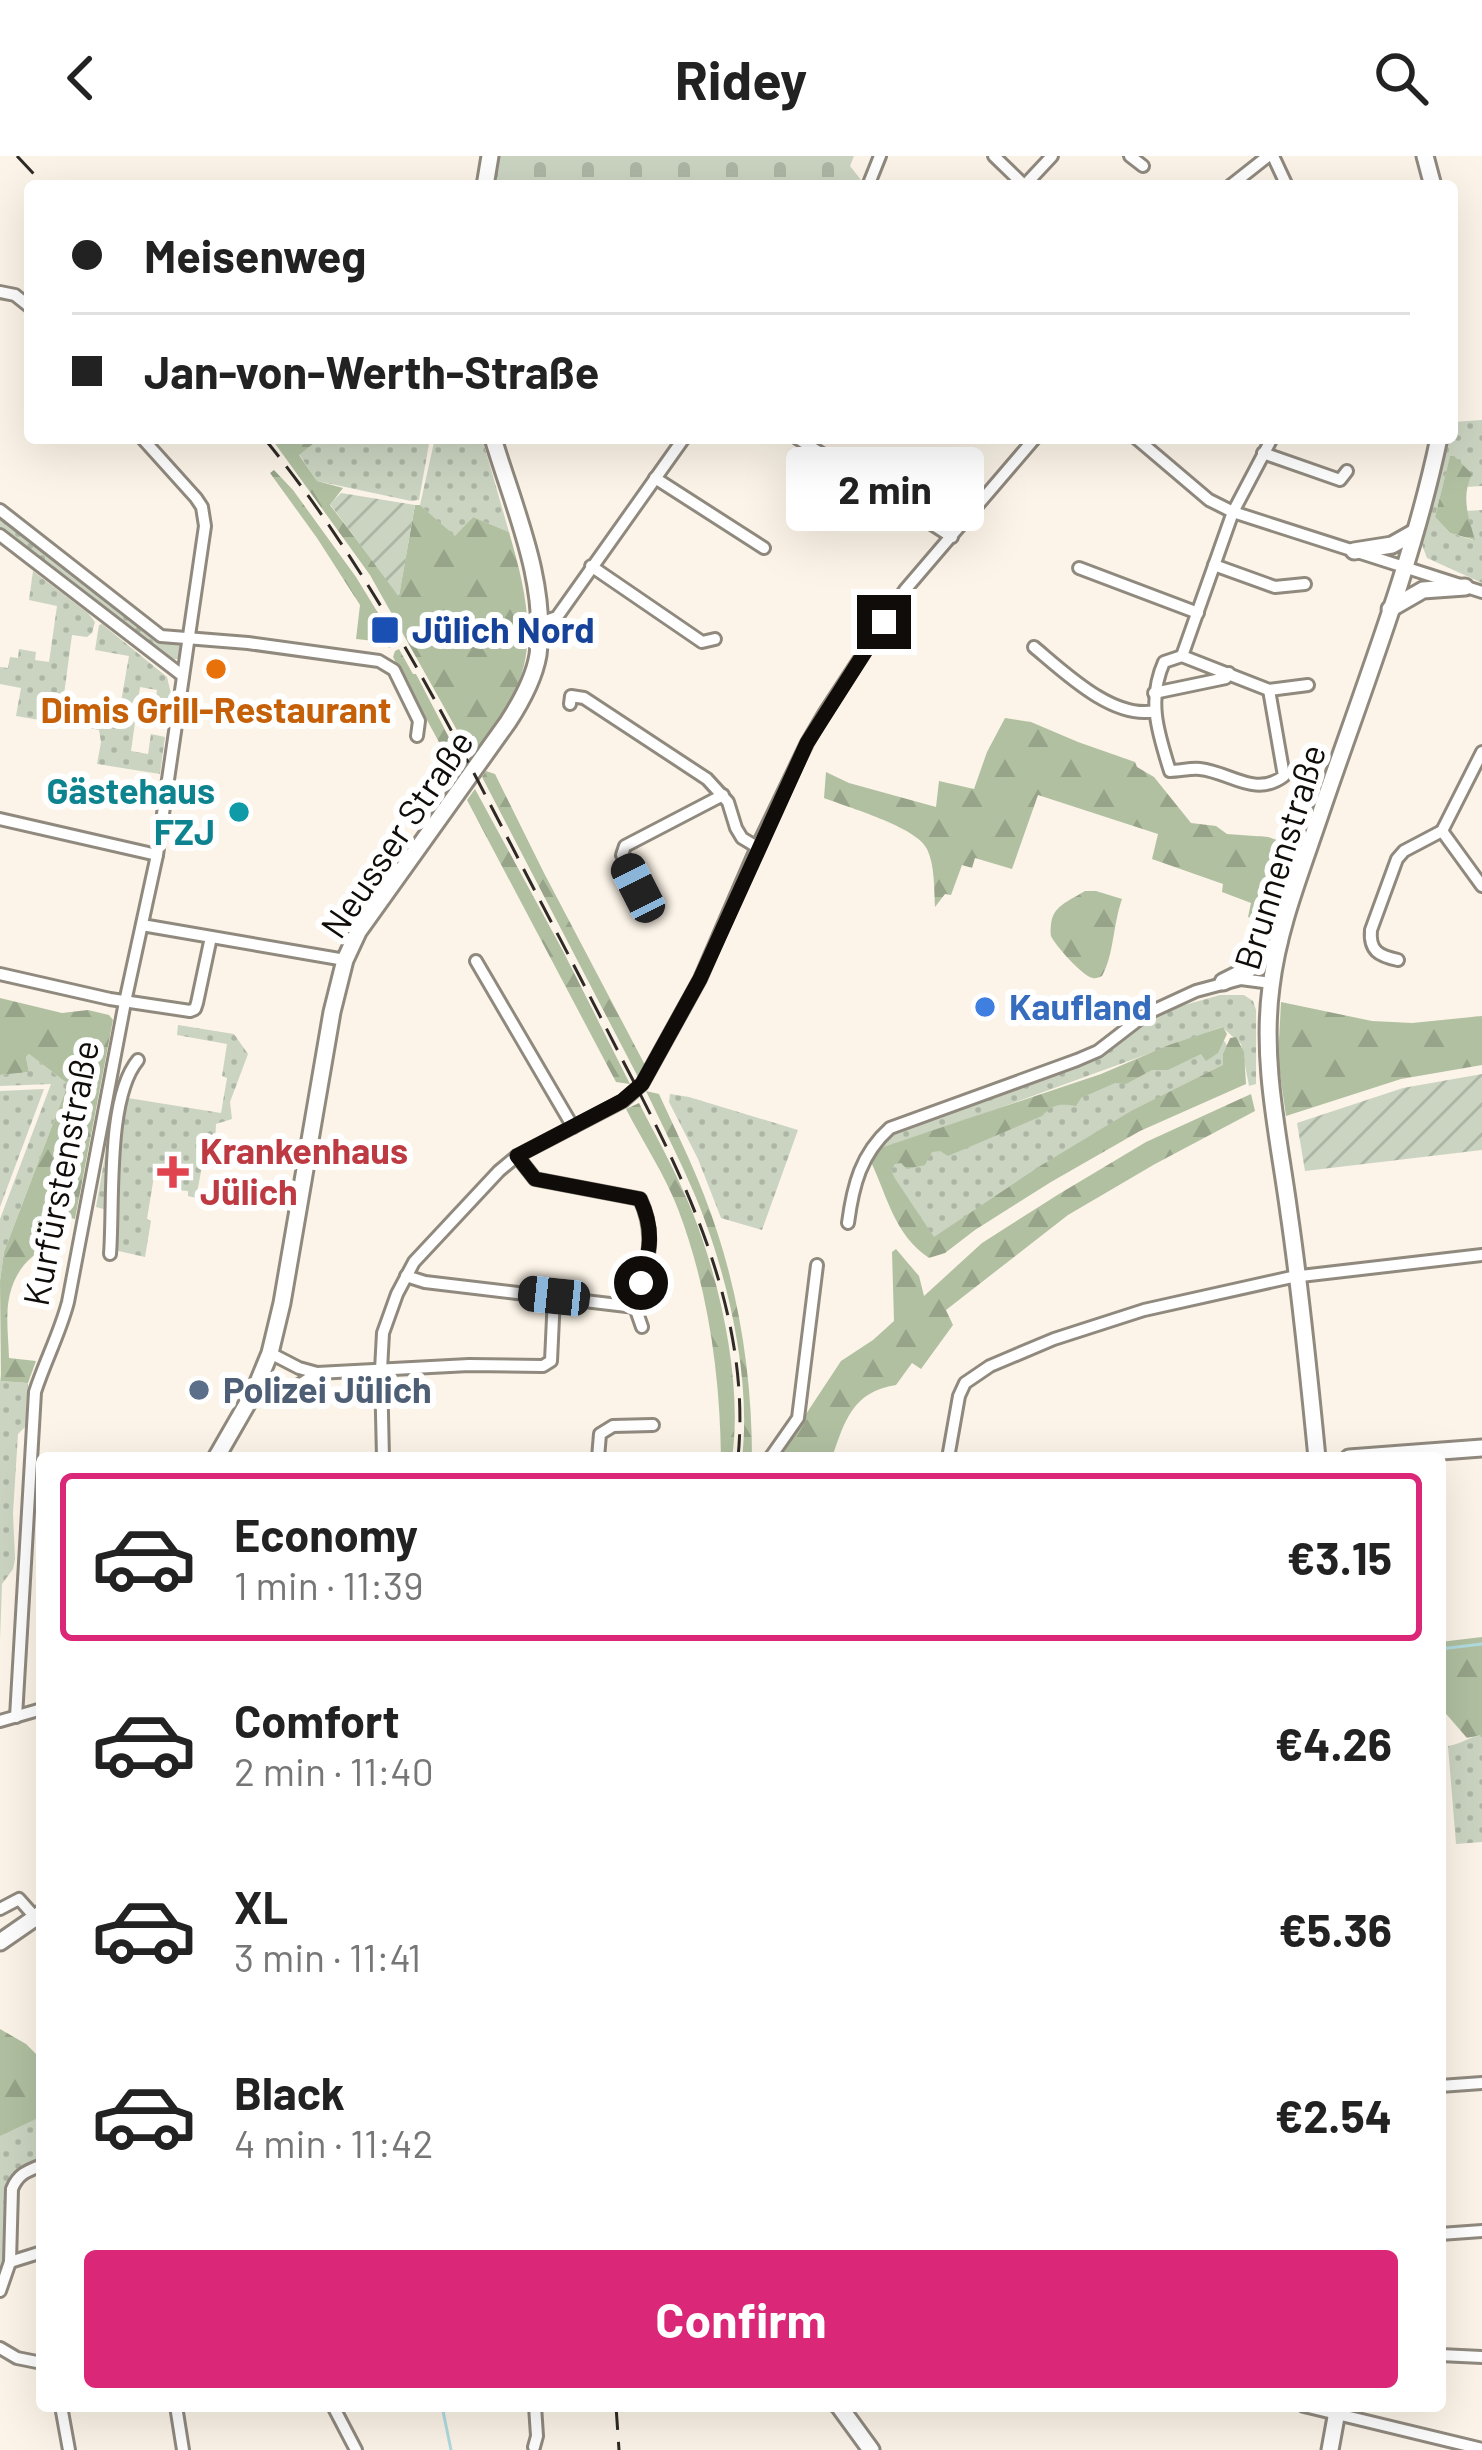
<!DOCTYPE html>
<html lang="en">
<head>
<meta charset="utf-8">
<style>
  body { margin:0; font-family:Barlow,sans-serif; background:#f2f2f2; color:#222; height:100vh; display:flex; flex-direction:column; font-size:45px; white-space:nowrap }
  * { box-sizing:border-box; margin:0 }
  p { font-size:39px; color:#767676 }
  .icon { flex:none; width:66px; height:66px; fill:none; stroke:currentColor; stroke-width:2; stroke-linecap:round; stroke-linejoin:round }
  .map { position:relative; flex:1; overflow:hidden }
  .details { position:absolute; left:36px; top:1296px; width:1410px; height:960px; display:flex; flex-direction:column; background:#fff; border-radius:12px; box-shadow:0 12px 48px #0002 }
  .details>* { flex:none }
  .banner { position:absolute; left:24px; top:24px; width:1434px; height:264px; border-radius:12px; box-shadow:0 12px 48px #0002; display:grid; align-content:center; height:264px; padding:0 48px; background:#fff }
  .end { position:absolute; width:54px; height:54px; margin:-27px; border:15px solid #0f0c09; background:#fff; box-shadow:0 0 0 6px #fff }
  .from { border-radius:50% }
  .bubble { position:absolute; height:84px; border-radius:12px; background:#fff; box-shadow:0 12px 48px #0002; font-size:39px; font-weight:700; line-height:84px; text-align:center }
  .car { position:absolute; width:36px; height:72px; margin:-36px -18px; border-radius:15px; box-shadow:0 0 9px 3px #0007; background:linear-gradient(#222 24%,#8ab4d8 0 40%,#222 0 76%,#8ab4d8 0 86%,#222 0) }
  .banner b { display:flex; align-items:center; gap:42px; height:114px; font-size:45px }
  .banner b+b { border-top:3px solid #e0e0e0 }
  .banner i { width:30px; height:30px; background:#222 }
  ul { padding:21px 0 0; list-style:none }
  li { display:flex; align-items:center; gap:36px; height:168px; margin:0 24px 18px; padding:0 24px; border:6px solid transparent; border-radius:12px }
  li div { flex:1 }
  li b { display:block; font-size:45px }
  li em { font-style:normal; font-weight:700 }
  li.selected { border-color:#db2777 }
  li>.icon { width:108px; height:108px; stroke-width:1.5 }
  .primary-button { display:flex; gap:24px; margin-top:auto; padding:24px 48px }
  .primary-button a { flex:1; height:138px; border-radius:12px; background:#db2777; color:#fff; font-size:48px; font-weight:700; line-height:138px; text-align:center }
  header { display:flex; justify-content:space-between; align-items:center; height:156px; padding:0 48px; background:#fff; font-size:54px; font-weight:700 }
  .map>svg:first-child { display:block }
</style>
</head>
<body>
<header><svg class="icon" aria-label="back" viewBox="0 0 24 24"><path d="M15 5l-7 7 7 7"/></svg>Ridey<svg class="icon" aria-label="search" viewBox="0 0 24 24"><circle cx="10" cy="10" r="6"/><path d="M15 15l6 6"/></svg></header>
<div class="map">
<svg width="1482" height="2294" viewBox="0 0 1482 2294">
  <defs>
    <pattern id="grass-dots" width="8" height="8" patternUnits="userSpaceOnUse" patternTransform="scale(3)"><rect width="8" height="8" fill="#cbd4c1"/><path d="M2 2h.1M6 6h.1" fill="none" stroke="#adb5a4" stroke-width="1.8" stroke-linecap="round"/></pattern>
    <pattern id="forest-firs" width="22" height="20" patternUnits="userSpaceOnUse" patternTransform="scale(3)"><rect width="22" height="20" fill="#b1c0a1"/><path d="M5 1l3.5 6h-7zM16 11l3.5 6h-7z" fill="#97a489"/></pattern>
    <pattern id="cemetery-stones" width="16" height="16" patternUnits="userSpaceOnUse" patternTransform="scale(3)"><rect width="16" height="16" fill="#cbd4c1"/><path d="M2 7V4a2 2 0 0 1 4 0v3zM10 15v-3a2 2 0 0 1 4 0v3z" fill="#adb5a4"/></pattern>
    <pattern id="garden-furrows" width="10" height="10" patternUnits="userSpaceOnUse" patternTransform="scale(3)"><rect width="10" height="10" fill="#cbd4c1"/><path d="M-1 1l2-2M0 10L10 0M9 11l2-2" fill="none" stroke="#adb5a4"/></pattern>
  </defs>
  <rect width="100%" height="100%" fill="#fcf4e8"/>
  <g fill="url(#grass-dots)">
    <polygon points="1482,264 1482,330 1466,331 1450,301 1435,361 1450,377 1473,384 1466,355 1482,354 1482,427 1427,402 1422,389 1449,282 1452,282 1453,266"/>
    <polygon points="314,282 430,282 419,344 411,345 317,325 299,298 314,287"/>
    <polygon points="435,282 482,282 509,376 473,361 455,381 420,349"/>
    <polygon points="0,361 154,480 178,486 182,494 178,503 167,504 0,374"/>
    <polygon points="33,415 88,457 95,466 92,477 87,481 72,479 61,561 75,563 77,552 119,557 129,500 95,494 99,469 102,468 167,521 172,542 169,561 154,558 157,534 140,531 131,595 148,598 151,578 165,581 160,618 97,608 101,586 99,574 16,560 21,532 0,528 0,511 8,512 10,501 18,502 19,493 36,496 35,504 49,506 57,450 29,444"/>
    <polygon points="1220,839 1244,839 1253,845 1256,854 1256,928 1249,930 1241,888 1222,871 975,961 880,992 891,977 1092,902 1156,857"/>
    <polygon points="178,869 234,878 248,898 230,946 232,963 216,968 214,1006 203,1005 196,1042 188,1040 188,1035 177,1034 178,1024 154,1020 147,1063 151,1065 145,1101 114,1094 114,1071 105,1069 107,1054 96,1051 117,932 128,942 221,957 227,922 222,920 227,888 177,879"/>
    <polygon points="1221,880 1236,903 934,1082 882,1009"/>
    <polygon points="29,898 68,928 4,1096 0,1125 0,1063 51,928 0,930 0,919 29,916 26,901"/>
    <polygon points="44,933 0,1051 0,935"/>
    <polygon points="670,938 689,941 798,974 762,1074 721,1062 698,1003 669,946"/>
    <polygon points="0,1218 1,1225 28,1227 26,1270 18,1278 13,1357 15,1403 13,1413 2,1428 0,1484"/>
    <path d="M1482,1579V1686L1456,1688L1448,1590C1461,1588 1469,1581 1482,1579Z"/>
    <polygon points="42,1942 42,2004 17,2015 10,2023 8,2030 9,2078 0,2122 0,1967"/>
  </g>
  <g fill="url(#forest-firs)">
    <path d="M271,282H289L294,287L301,282H314V287L299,299L317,325L343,332L330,349L399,439L415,349H420L455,380L473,361L509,376C525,432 541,491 510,545C499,565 485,583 472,601L370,419Z"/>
    <path d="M1450,300H1454L1472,318C1461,341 1468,360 1475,384L1450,377L1435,361Z"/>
    <polygon points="274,314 293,334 356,421 397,488 389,492 384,486 356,483 360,449 317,382 270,317"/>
    <polygon points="399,493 413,518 416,518 465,612 462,615 454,614 393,501 395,495"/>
    <path d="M1005,562L1031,566L1078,586L1135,606L1137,611L1154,621L1191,667L1216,670L1227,678L1268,681L1295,690L1268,763L1260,765L1248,761L1251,747L1222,736L1223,728L1152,703L1158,678L1038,639L1012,713L975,702L972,712L962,709L951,739L945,738L935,751C934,734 935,709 927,693C917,671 847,651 824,642L826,616L849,627L936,651L939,625L974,633L987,596Z"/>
    <polygon points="486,615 495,618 544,717 645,909 638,921 482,621"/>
    <polygon points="475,633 563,795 630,928 616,926 467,644"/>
    <path d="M1085,735H1096L1122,743C1113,768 1114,799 1102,820C1099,821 1096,823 1093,822C1084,822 1054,788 1051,780C1050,775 1051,764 1053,760C1058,748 1074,742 1085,735Z"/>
    <path d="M0,842L62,857L88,854L109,859L113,864L75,1063L66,1061L61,1086L50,1084C42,1095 29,1101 21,1113C2,1141 8,1169 9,1202L36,1205L28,1227L1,1225L0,1125L4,1096L68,928L29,898L26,901L29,916L0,919Z"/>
    <polygon points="1281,846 1372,865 1412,867 1482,860 1482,909 1401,923 1286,960 1278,904"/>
    <path d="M1223,871L1227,878L1218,897L1206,905L1201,898L1168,914H1152L1126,928L1115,927L1081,942L1076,950C1061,948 1054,947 1042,960L948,1000L940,995L932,996L925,1009L907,1013L901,1007L895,1008L891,1014L894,1021L934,1081L1040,1010L1131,955L1223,909V898L1230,882L1236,881L1244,896L1246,928L1140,975L1051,1026L975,1074L945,1097L929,1102C894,1078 888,1042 871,1006L880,992L1101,918L1169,889Z"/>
    <path d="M646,935L659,938C674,971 691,1005 704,1039C737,1123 752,1213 752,1302H742C752,1220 726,1112 694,1037C679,1002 662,969 646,935Z"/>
    <path d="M1251,938L1255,955L1155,1008L1068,1059L946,1154L953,1169L921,1213L912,1207L896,1229C853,1235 844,1266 832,1302H777L841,1205L873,1184L894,1165L892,1096L896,1093L919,1120L924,1140L982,1087L1059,1038L1146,986Z"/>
    <path d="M639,947C657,982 677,1018 692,1055C720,1125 743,1227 732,1302H721C720,1218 708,1132 678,1053C665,1019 643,986 626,953Z"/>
    <polygon points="1482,1481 1482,1579 1467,1582 1441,1552 1440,1486"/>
    <polygon points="0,1873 26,1888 42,1904 42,1960 0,1980"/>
  </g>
  <polygon fill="url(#cemetery-stones)" points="498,0 854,0 850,10 861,24 858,30 493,30"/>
  <g fill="url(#garden-furrows)">
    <polygon points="341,337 415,349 399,441 330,348"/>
    <polygon points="1482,918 1482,994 1305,1015 1297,967 1403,932"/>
  </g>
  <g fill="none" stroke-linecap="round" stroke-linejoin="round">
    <g stroke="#b0dce0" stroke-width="3">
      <polyline points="1440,1493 1482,1488"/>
      <polyline points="442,2250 451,2294"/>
    </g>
    <defs>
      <g id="street">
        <polyline points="994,0 1024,29"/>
        <polyline points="1130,0 1143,10"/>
        <polyline points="1273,0 1287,30"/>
        <polyline points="868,30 880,0"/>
        <polyline points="1024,30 1052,0"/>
        <polyline points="1230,30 1268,0"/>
        <polyline points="0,136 15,139 30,151"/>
        <polyline points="797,282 952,381"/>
        <polyline points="1136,282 1209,344 1233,356 1482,436"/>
        <polyline points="1263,297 1340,324 1347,315"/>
        <polyline points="655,322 764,392"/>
        <polyline points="0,354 161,480 248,487 379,505 394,514 419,565 417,580"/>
        <polyline points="0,379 183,520"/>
        <polyline points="1214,409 1275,431 1305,428"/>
        <polyline points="591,410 702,486 715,483"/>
        <polyline points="1079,412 1198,457"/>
        <polyline points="540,467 557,461 684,282"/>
        <path d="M1034,491C1064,516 1113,564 1155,555"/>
        <polyline points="1182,500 1233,356 1272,282"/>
        <path d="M1269,534L1284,620C1255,642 1230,616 1200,613C1190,612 1180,615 1170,615C1158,577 1147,544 1164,506L1182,500L1269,534L1308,529"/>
        <polyline points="1154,537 1226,522 1229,517"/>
        <polyline points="570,548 571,540 584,542 707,623 728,646 736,672 742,682 757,691"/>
        <polyline points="1482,596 1442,675 1482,730"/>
        <polyline points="0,663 157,699"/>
        <polyline points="638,732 622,699 625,690 723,639"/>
        <polyline points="142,769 345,804"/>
        <path d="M1398,804C1379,800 1369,795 1371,774L1397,703L1404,695L1442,675"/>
        <polyline points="476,805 573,971"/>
        <polyline points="0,818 110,843 190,855 195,853 197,847 211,781"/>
        <path d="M517,1000L535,1023L640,1043C658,1081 646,1111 635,1151"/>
        <path d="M848,1067C853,1029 861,998 890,972L1077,904L1098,895L1146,858L1196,835L1241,823L1271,827"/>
        <path d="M110,1098C114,1048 106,942 138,904"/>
        <polyline points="406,1120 425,1126 635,1151 642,1171"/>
        <polyline points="270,1197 299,1212 317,1217 469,1209 543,1210 551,1205 554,1140"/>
        <path d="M254,1236C285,1242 292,1234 317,1217"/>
        <polyline points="383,1302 381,1214 383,1177 397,1138 414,1106 499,1015 517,1000 623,945 642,928 700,823 757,691 807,587 824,558 905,434 1035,282"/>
        <polyline points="598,1302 600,1278 613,1270 653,1269"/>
        <polyline points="770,1302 798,1262 817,1109"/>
        <polyline points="948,1302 959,1240 965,1227 990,1210 1054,1183 1144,1154 1292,1121 1482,1099"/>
        <path d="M16,1561L35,1236C45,1205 60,1177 68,1146L125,846L157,699L205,370L202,351L196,342L142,282"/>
        <polyline points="0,1565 42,1553"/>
        <polyline points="0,1753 19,1743 42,1769"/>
        <polyline points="1440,1930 1482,1927"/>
        <polyline points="1440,2078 1482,2075"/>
        <polyline points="10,2106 42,2096"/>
        <path d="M0,2135L10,2106L12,2033C18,2018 27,2015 42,2009"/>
        <polyline points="0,2192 17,2202 42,2207"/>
        <polyline points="1440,2199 1482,2201"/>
        <polyline points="61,2250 69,2294"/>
        <polyline points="176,2250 183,2294"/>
        <polyline points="333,2250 356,2294"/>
        <polyline points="1304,2250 1482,2293"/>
        <polyline points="534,2291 537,2280 535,2250"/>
      </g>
      <g id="secondary">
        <polyline points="1425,0 1433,30"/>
        <polyline points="485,30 490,0"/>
        <polyline points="1354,395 1392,389 1415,376"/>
        <polyline points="1390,453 1423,434 1465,431"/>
        <polyline points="1223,826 1249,813 1279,786"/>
        <path d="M216,1302L254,1236L270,1197L282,1147L332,856L345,804L358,776L508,566C521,546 534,523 538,499C548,426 513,350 493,282"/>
        <path d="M1317,1302C1309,1220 1301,1139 1289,1057C1279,982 1261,907 1271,831C1278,771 1302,713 1321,656C1363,532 1412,410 1439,282"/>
        <polyline points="1349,1302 1482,1292"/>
        <polyline points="0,1786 42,1757"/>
        <polyline points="839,2250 871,2294"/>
        <polyline points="1330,2294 1338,2250"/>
      </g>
    </defs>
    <use href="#street" stroke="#90897e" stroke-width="16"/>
    <use href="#secondary" stroke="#90897e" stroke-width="21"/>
    <use href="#street" stroke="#fff" stroke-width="10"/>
    <use href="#secondary" stroke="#fff" stroke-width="15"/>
    <g stroke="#2e2a26" stroke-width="3" stroke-dasharray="24 12" stroke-linecap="butt">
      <polyline points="17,0 45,30"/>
      <path d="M264,282C376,420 454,579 535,735C565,792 594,848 623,905C687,1027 752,1160 738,1302"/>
      <polyline points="616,2250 619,2294"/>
    </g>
  </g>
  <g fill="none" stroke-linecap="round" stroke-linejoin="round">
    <path stroke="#0f0c09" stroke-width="15" d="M641,1127C650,1094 655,1075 640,1043L535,1023L517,1000L622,945L642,928L700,823L807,587L884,466"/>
  </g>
  <rect fill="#1a4fb4" stroke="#fff" stroke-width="4.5" x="370" y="459" width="30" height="30" rx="6"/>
  <circle fill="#e8710a" stroke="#fff" stroke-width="4.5" cx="216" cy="513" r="12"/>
  <circle fill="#0f9aa8" stroke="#fff" stroke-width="4.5" cx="239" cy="656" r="12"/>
  <circle fill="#3f7fe0" stroke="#fff" stroke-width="4.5" cx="985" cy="851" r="12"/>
  <path fill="#e0444e" stroke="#fff" stroke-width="4.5" d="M167 998h12v12h12v12h-12v12h-12v-12h-12v-12h12z"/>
  <circle fill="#5c6f8a" stroke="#fff" stroke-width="4.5" cx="199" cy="1234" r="12"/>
  <g text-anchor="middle" stroke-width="12" stroke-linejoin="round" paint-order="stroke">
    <g font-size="36" font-weight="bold" fill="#164399" stroke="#fff" text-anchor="start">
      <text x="412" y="487">Jülich Nord</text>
    </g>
    <g font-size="36" font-weight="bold" fill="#c56008" stroke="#fff">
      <text x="216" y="567">Dimis Grill-Restaurant</text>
    </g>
    <g font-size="36" font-weight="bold" fill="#0d838f" stroke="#fff" text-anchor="end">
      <text x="215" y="648">Gästehaus<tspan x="215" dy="41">FZJ</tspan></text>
    </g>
    <g font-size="36" fill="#0f0c09" stroke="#fff">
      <text transform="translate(397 678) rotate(-56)" y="13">Neusser Straße</text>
      <text transform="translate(1280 701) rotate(-73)" y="13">Brunnenstraße</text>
      <text transform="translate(61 1017) rotate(-79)" y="13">Kurfürstenstraße</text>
    </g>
    <g font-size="36" font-weight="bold" fill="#366cbe" stroke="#fff" text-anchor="start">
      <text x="1009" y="864">Kaufland</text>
    </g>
    <g font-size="36" font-weight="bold" fill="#be3a42" stroke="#fff" text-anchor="start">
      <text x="200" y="1008">Krankenhaus<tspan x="200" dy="41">Jülich</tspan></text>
    </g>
    <g font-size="36" font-weight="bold" fill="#4e5e75" stroke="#fff" text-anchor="start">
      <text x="223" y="1247">Polizei Jülich</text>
    </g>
  </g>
</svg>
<i class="end from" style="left:641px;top:1127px"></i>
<i class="end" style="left:884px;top:466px"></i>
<div class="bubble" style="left:786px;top:291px;width:198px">2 min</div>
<i class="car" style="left:638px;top:732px;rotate:333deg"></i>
<i class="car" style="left:554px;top:1140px;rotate:276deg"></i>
<div class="banner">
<b><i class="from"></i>Meisenweg</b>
<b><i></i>Jan-von-Werth-Straße</b>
</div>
<section class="details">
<ul>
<li class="selected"><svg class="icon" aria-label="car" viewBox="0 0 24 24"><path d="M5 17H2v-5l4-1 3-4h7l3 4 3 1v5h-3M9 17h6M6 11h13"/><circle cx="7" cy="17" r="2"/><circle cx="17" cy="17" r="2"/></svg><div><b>Economy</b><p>1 min · 11:39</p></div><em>€3.15</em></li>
<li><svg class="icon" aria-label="car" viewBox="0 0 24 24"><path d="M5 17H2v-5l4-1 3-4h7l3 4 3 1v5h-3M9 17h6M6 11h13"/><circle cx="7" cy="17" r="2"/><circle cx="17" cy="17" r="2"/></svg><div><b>Comfort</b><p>2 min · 11:40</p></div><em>€4.26</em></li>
<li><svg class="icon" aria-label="car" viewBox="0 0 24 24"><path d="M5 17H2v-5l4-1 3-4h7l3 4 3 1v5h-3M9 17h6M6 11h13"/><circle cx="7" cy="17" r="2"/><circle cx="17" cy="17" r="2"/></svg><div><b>XL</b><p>3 min · 11:41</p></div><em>€5.36</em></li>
<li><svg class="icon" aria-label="car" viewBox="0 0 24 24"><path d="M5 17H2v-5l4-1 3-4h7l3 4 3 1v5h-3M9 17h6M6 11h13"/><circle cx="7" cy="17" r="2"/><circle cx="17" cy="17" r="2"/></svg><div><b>Black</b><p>4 min · 11:42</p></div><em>€2.54</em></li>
</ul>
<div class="primary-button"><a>Confirm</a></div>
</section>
</div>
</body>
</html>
